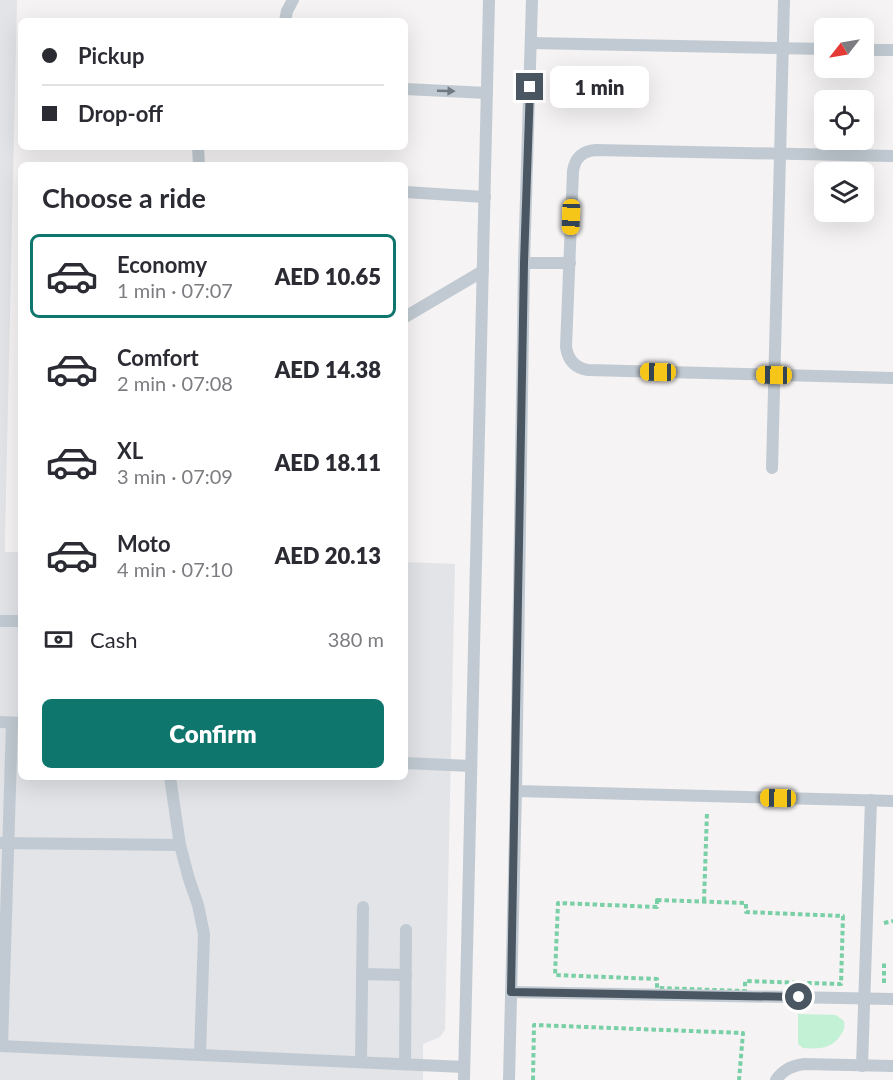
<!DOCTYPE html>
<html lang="en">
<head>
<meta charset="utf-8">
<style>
  body { margin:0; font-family:Lato,sans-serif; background:#f7f7f7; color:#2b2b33; height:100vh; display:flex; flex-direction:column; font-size:22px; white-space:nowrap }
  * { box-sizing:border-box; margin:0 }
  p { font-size:20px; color:#7c7c81 }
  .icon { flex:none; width:33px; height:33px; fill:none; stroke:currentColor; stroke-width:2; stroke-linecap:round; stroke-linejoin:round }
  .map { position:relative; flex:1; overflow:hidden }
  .side { position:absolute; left:18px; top:162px; width:390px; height:618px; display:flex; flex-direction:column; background:#fff; border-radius:9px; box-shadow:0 6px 24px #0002 }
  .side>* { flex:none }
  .hud { position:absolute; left:18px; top:18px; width:390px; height:132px; border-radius:9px; box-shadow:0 6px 24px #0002; display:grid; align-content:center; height:132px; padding:0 24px; background:#fff }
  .needle { width:39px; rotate:239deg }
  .controls { position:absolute; left:814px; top:18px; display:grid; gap:12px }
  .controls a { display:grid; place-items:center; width:60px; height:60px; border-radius:9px; background:#fff; box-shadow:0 6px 24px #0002; font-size:30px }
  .end { position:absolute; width:27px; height:27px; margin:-14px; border:8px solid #4a5661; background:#fff; box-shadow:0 0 0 3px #fff }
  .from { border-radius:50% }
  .bubble { position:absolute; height:42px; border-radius:9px; background:#fff; box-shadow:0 6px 24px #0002; font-size:20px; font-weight:800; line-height:42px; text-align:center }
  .car { position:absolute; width:18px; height:36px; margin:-18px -9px; border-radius:8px; box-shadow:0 0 4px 2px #0007; background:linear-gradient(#f5c518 24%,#345 0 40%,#f5c518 0 76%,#345 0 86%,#f5c518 0) }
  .hud b { display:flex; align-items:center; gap:21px; height:57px; font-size:22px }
  .hud b+b { border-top:2px solid #e1e1e2 }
  .hud i { width:15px; height:15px; background:#2b2b33 }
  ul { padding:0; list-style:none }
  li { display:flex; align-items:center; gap:18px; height:84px; margin:0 12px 9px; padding:0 12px; border:3px solid transparent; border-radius:9px }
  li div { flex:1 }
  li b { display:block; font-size:22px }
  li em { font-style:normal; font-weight:800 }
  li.active { border-color:#0f766e }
  li>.icon { width:54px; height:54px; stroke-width:1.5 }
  h2 { padding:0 24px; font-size:27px; line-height:72px }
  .pay { display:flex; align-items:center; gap:15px; height:66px; padding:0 24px; font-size:22px }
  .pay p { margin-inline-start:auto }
  .button { display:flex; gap:12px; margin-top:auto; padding:12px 24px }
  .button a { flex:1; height:69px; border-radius:9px; background:#0f766e; color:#fff; font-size:24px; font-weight:800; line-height:69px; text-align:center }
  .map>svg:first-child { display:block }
</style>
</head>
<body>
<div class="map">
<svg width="893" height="1080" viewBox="0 0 893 1080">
  <rect width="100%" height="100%" fill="#f5f3f3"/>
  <polygon fill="#e2e4e7" points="0,0 17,0 5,537 5,552 21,552 21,777 405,777 405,562 455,564 445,1030 440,1037 423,1044 423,1080 0,1080"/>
  <path fill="#c3f1d5" d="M798,1014L836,1015L844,1021C845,1028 844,1030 840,1036C831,1049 819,1049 803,1048L798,1044Z"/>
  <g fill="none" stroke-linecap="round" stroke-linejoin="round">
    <g stroke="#7ad0a6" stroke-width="4" stroke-dasharray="4.5 3" stroke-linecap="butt">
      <polygon points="657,900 746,903 746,912 843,916 841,984 745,981 745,991 657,988 657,979 555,975 558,903 657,907"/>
      <polyline points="704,901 707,812"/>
      <polyline points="884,923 893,921"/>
      <polyline points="884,983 884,961"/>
      <polyline points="533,1080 534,1025 743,1033 739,1080"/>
    </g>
    <g stroke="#c1cad2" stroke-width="12">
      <polyline points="285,21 287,11 293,0"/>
      <polyline points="531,43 825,49"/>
      <polyline points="864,50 893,50"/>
      <polyline points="405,89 487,93"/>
      <polyline points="198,147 199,165"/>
      <path d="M893,156L596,150C582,151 575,158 573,171L566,347C568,360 575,368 588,370L893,378"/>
      <polyline points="405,192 485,197"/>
      <polyline points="524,263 570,263"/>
      <polyline points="405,317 483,271"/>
      <polyline points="772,468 784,0"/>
      <polyline points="0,621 21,621"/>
      <polyline points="0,722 21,723"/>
      <polyline points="405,763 471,766"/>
      <polyline points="170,777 180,845 189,879 198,905 204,934 200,1055"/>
      <polyline points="516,791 893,801"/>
      <polyline points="1,843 180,845"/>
      <polyline points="362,974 406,975"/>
      <polyline points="511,992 893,999"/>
      <polyline points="0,1046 464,1067"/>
      <polyline points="2,1046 12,723"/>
      <polyline points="361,1062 363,907"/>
      <polyline points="405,1064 406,930"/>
      <polyline points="862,1066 871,800"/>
      <polyline points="464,1080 489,0"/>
      <polyline points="509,1080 516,791 524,263 532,0"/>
      <path d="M776,1080C783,1070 791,1066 804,1064L893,1066"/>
    </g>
  </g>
  <defs><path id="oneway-solid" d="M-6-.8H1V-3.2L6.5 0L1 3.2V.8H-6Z" transform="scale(1.5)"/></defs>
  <use fill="#6e7983" href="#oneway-solid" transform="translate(446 91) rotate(2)"/>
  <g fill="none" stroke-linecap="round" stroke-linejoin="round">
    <polyline stroke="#4a5661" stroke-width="8" points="530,87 524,263 511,992 799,997"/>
  </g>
</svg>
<div class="controls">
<a><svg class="needle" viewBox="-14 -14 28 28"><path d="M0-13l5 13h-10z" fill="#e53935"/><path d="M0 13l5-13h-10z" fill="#7c7c81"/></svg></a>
<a><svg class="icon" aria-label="locate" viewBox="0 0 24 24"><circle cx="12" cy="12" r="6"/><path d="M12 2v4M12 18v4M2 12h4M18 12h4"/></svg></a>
<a><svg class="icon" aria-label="layers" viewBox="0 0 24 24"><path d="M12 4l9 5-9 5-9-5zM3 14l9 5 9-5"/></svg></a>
</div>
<i class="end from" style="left:799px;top:997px"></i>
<i class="end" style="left:530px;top:87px"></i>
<div class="bubble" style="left:550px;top:66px;width:99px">1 min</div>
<i class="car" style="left:571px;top:217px;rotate:182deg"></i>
<i class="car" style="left:658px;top:372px;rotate:271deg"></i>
<i class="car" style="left:774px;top:375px;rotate:271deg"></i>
<i class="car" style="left:778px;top:798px;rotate:271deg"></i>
<div class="hud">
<b><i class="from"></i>Pickup</b>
<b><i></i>Drop-off</b>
</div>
<section class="side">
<h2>Choose a ride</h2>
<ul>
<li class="active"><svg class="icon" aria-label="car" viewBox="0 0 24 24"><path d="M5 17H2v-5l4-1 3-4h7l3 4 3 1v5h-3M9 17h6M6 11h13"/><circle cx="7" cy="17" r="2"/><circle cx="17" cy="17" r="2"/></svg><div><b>Economy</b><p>1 min · 07:07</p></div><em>AED 10.65</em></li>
<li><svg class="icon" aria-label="car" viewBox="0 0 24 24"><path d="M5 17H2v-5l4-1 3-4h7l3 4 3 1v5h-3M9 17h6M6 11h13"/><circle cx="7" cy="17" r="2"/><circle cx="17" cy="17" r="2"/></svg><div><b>Comfort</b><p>2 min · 07:08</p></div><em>AED 14.38</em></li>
<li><svg class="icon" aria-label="car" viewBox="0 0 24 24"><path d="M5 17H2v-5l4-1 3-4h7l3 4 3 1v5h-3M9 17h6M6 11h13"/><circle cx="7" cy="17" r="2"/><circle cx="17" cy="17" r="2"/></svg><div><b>XL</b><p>3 min · 07:09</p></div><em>AED 18.11</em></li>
<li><svg class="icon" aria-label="car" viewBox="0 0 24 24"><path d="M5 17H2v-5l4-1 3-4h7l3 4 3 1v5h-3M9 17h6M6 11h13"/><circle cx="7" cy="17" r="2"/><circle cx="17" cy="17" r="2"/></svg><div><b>Moto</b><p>4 min · 07:10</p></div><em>AED 20.13</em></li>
</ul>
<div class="pay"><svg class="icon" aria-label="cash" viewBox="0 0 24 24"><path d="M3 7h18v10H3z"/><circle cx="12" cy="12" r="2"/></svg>Cash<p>380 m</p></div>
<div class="button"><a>Confirm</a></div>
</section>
</div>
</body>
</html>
